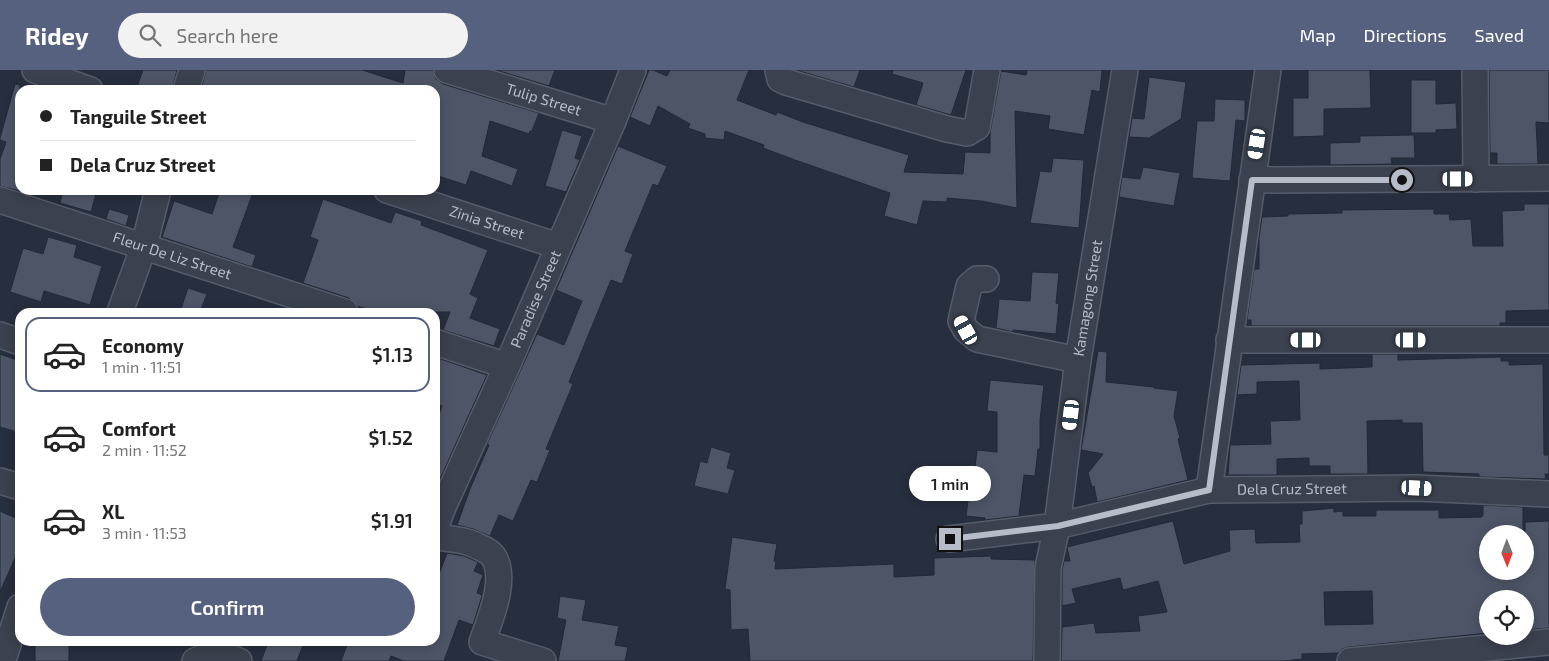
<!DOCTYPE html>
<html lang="en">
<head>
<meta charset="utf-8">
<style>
  body { margin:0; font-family:"Exo 2",sans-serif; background:#f2f2f2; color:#222; height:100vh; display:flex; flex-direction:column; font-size:19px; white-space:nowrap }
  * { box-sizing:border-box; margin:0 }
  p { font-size:16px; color:#767676 }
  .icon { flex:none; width:28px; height:28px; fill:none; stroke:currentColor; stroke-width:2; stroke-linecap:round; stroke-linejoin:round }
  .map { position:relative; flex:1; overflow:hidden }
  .panel { position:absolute; left:15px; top:238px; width:425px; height:338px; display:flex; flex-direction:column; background:#fff; border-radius:15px; box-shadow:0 2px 12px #0003 }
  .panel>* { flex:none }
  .banner { position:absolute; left:15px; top:15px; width:425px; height:110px; border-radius:15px; box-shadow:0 2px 12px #0003; display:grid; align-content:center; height:110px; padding:0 25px; background:#fff }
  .needle { width:32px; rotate:179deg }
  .fabs { position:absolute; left:1479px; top:455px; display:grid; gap:10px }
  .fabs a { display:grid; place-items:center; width:55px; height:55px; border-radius:50%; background:#fff; box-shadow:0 2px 12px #0003; font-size:25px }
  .end { position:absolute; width:22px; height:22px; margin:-11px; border:6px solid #b7bcc9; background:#111; box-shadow:0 0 0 2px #111 }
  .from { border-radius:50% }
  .bubble { position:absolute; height:35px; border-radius:18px; background:#fff; box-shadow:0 2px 12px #0003; font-size:16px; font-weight:600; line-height:35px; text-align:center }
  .car { position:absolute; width:15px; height:30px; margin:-15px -8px; border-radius:6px; box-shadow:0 0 4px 1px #0007; background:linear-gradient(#fff 24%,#345 0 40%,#fff 0 76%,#345 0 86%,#fff 0) }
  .banner b { display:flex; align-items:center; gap:18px; height:48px; font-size:19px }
  .banner b+b { border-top:1px solid #e0e0e0 }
  .banner i { width:12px; height:12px; background:#222 }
  ul { padding:9px 0 0; list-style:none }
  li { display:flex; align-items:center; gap:15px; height:75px; margin:0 10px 8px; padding:0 15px; border:2px solid transparent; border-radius:15px }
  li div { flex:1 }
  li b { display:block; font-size:19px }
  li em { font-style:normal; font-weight:600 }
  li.on { border-color:#56617f }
  li>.icon { width:45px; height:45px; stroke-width:1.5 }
  .cta { display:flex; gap:10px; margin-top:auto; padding:10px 25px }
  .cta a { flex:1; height:58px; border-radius:30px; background:#56617f; color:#fff; font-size:20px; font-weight:600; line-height:58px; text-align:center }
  header { display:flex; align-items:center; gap:30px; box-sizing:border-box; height:70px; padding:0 25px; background:#56617f; color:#fff }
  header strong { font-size:24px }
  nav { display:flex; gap:28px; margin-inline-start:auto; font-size:18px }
  .search { width:350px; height:45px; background:#f2f2f2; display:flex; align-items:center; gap:12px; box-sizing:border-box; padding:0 18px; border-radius:28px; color:#767676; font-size:19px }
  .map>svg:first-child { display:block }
</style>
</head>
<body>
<header>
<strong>Ridey</strong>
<div class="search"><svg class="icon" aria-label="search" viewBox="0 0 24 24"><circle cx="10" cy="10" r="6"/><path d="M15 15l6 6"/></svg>Search here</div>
<nav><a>Map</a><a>Directions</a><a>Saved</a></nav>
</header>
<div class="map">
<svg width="1549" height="591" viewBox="0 0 1549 591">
  <rect width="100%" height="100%" fill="#272e3e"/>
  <g fill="#4d5567" stroke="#222835" fill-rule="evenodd">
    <polygon points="143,0 177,0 172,20 136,20"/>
    <polygon points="206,0 362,0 403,13 405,0 433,0 436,9 443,14 539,43 532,61 530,61 529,64 490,51 482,86 518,99 512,116 471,101 466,115 435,105 435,20 201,20"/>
    <polygon points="496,0 555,0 549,16"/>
    <polygon points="649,0 653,0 667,6 670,0 749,0 737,30 776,45 777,42 803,52 909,85 904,102 963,104 965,82 990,83 990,63 1001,1 1026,5 1027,0 1102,0 1100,22 1092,20 1084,65 1048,59 1050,46 1015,41 1017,138 981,131 947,128 947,132 923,131 917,155 884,146 890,123 795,90 763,78 764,75 725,61 724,70 705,68 705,64 688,58 690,54 658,36 650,56 630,47"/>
    <polygon points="796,0 860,0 854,17"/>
    <polygon points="893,0 966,0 951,45 916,35 923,13 892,4"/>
    <polygon points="1308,0 1370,0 1371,38 1324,39 1324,66 1293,67 1293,28 1308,28"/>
    <polygon points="1489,0 1549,0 1549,53 1536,52 1538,94 1497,94 1497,83 1490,83"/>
    <polygon points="1149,7 1186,12 1181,49 1149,68 1129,67 1132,48 1144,49"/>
    <polygon points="1411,10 1436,10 1436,34 1456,33 1457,59 1436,60 1436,63 1411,63"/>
    <polygon points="15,14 20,15 20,121 0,116 0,89 6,72 0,70 0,68"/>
    <polygon points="1215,29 1245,30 1245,51 1236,50 1230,111 1192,108 1197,51 1214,51"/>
    <polygon points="562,60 582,66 575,88 580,90 566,122 545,116"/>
    <polygon points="1414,65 1415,88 1391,88 1392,94 1330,95 1330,73 1360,72 1360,66"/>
    <polygon points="618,76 667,96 658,116 653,114 625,181 633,184 622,214 611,210 569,312 573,314 546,379 550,380 537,412 531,410 513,451 499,445 490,466 473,459 457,455 470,419 489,375 487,374 537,264 564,275 582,231 556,220"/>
    <polygon points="1053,88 1084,90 1079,158 1030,153 1040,101 1051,102"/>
    <polygon points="1143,97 1180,103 1174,136 1119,127 1122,107 1140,109"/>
    <polygon points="63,120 97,120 91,142 60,133"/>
    <polygon points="220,120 254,120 233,177 256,185 252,197 162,167 174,131 212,144"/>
    <polygon points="323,129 391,153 395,142 422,151 421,155 488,180 470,224 478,228 470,248 500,259 494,276 443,260 450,242 377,242 357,236 349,228 303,213 318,170 310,167"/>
    <polygon points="1524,134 1549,134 1549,240 1506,241 1506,253 1500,253 1500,256 1251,256 1251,250 1247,250 1254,199 1259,199 1259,168 1262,147 1288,146 1288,144 1342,143 1342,140 1434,139 1434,144 1449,144 1450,150 1471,149 1473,176 1503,176 1502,141 1524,140"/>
    <polygon points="109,139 129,145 126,156 106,149"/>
    <polygon points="48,167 77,175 74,187 102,196 90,235 44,221 41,232 10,222 23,178 43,184"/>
    <polygon points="1032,202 1059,203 1056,233 1059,234 1056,264 1013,260 1013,262 996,258 999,229 1030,231"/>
    <polygon points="188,218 207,224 200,242 180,242"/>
    <polygon points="1098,281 1107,282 1106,312 1154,317 1154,318 1178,321 1174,346 1180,368 1178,369 1188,410 1097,432 1094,416 1092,417 1088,403 1103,384 1081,380"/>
    <polygon points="0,284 20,291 20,363 0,357"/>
    <polygon points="1372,284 1398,284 1398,290 1501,287 1501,291 1509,291 1509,295 1543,294 1544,385 1549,385 1549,404 1545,404 1546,409 1481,407 1479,406 1479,404 1423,402 1422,353 1402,353 1402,350 1367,351 1368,404 1330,404 1330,396 1309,396 1309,388 1277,389 1277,405 1228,405 1230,375 1271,374 1270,351 1300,350 1299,311 1257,312 1257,324 1237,325 1241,295 1320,293 1320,299 1372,297"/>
    <polygon points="435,287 487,305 435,420 435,356 442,336 435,333"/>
    <polygon points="990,310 1044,315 1040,350 1040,379 1038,379 1035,406 1024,405 1019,446 985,450 985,448 966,446 970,414 973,415 977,380 997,382 997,342 987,341"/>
    <polygon points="711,377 731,383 727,398 735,400 728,424 694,416 700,391 707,393"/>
    <path d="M1483,435L1523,437V464H1488V501H1525V452L1549,451V558L1525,560V529H1488V563L1349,577L1342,579L1339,583L1302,584V589L1285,591H1061L1062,557L1094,553L1096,563L1140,561L1138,546L1167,542L1158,511L1123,520L1120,508L1072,519L1076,533L1062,536V500L1064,491H1070L1067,477L1173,451L1184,494L1230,481L1229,460L1255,459L1256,473L1300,472L1299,454H1302V441L1334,438V442L1343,441V446H1376V440H1439V448L1482,447L1483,445ZM1372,521L1373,554L1325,555L1324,522Z"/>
    <polygon points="0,441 20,450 20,477 0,522"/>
    <polygon points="732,467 777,474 774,491 776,492 775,499 894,494 894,507 934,505 934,488 991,486 991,489 1035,490 1033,591 750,591 748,559 731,560 730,520 725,519"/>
    <polygon points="447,483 464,486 478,492 474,501 483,505 477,523 482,525 482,526 473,555 459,550 444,591 404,591 391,586 389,591 341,591 349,570 435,570 435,502 439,504"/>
    <polygon points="560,526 586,530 582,550 619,556 615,575 628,577 625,591 558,591 566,550 557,548"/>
    <polygon points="269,570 290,570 303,575 297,591 261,591"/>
    <rect x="35" y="573" width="34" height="18"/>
  </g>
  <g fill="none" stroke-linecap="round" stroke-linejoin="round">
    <defs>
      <g id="minor">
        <polyline points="35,0 90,20"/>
        <path id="s1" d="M447,0L613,51"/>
        <polyline points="778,0 780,9 786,12 947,59 967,63 977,57 987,0"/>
        <polyline points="1475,0 1476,109"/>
        <polyline points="186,20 192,0"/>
        <polyline points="1252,110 1549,108"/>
        <path id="s2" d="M387,120L558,176"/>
        <path id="s3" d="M0,130L345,242"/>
        <polyline points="986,209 977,209 969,216 961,251 966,260 977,269 1078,290"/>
        <polyline points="120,242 144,176 158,120"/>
        <polyline points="0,265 20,272"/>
        <polyline points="1229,270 1549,270"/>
        <polyline points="435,272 507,296"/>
        <polyline points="0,411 20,417"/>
        <polyline points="1209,420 1268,0"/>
        <path id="s4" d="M435,458L443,437L507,296L613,51L633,0"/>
        <path d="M435,467C447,469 462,469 473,474C479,477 490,481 493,486C508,508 490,550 482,572L543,591"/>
        <path id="s5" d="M949,469L1057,456L1209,420L1417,418L1549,424"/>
        <polyline points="0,589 5,584 20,537"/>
        <path d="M195,591C212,582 222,584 239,591"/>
        <path id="s6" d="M1047,591L1048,498L1057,456L1078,290L1125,0"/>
        <polyline points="1350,591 1549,572"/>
      </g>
    </defs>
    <use href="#minor" stroke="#565c69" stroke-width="28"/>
    <use href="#minor" stroke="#3b414e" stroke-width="25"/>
  </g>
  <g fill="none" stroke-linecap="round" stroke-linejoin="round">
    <polyline stroke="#b7bcc9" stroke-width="6" points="950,469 1058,456 1209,420 1252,110 1402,110"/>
  </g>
  <g text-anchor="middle" stroke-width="5" stroke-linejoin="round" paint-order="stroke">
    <g font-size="15" fill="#b7bcc9" stroke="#202633">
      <text dy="5" stroke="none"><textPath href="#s1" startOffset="101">Tulip Street</textPath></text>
      <text dy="5" stroke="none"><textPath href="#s2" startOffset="105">Zinia Street</textPath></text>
      <text dy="5" stroke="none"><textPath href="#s3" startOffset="181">Fleur De Liz Street</textPath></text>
      <text dy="5" stroke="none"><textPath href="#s6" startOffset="366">Kamagong Street</textPath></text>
      <text dy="5" stroke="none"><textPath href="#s4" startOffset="250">Paradise Street</textPath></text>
      <text dy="5" stroke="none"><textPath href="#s5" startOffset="348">Dela Cruz Street</textPath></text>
    </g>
  </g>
</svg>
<div class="fabs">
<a><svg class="needle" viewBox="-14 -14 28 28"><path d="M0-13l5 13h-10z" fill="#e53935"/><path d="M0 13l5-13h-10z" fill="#767676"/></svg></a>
<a><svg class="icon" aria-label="locate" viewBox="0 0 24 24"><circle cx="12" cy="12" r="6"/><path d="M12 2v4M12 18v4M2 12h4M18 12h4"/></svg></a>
</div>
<i class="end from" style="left:1402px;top:110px"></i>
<i class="end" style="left:950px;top:469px"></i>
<div class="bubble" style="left:909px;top:396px;width:82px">1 min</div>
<i class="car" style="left:1257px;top:74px;rotate:189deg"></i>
<i class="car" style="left:1458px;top:109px;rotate:90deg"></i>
<i class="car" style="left:966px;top:260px;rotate:331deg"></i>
<i class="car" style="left:1306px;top:270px;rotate:270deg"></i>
<i class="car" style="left:1411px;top:270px;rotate:90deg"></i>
<i class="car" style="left:1071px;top:345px;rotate:187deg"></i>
<i class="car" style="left:1417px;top:418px;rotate:93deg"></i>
<div class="banner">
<b><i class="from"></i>Tanguile Street</b>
<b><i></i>Dela Cruz Street</b>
</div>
<section class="panel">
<ul>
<li class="on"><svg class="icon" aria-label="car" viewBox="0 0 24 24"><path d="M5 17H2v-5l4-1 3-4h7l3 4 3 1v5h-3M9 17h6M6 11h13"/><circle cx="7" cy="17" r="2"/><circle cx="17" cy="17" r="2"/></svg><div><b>Economy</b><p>1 min · 11:51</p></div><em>$1.13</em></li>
<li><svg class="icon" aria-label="car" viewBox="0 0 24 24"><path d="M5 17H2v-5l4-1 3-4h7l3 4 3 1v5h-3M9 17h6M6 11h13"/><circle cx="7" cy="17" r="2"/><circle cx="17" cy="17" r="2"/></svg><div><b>Comfort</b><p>2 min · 11:52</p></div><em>$1.52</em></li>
<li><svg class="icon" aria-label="car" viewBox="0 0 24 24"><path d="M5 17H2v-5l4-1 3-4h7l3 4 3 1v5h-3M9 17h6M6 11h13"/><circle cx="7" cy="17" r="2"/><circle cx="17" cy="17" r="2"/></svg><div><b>XL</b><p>3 min · 11:53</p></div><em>$1.91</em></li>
</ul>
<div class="cta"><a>Confirm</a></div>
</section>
</div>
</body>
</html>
